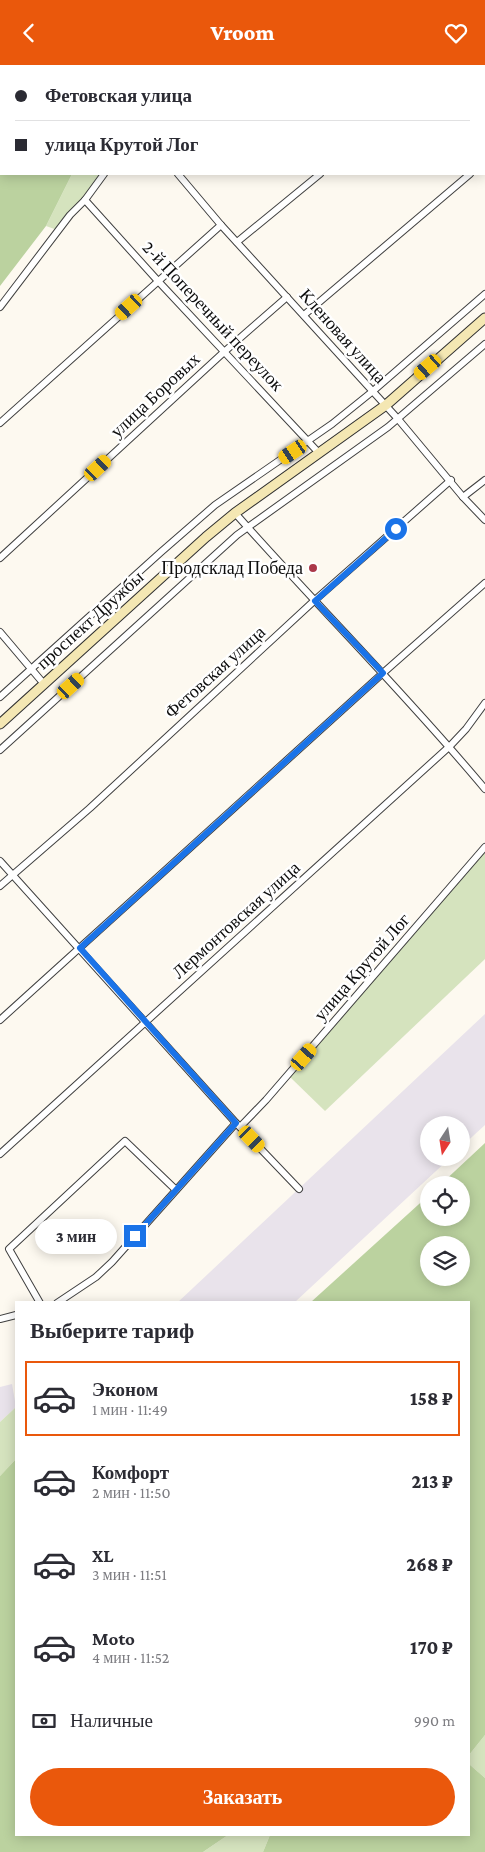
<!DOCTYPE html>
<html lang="ru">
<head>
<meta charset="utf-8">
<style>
  body { margin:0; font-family:"Crimson Pro",serif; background:#f2f2f3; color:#2b2b33; height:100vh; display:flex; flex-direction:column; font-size:19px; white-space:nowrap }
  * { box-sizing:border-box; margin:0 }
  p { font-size:16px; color:#7c7c81 }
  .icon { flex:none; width:28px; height:28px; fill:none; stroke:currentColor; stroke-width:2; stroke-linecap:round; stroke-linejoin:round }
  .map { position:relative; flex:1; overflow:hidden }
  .panel { position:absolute; left:15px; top:1236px; width:455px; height:535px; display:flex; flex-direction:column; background:#fff; border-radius:0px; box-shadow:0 2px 12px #0003 }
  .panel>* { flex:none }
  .guide { position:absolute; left:0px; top:0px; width:485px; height:110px; box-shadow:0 2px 12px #0003; display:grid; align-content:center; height:110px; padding:0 15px; background:#fff }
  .needle { width:32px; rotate:192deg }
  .controls { position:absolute; left:420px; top:1051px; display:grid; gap:10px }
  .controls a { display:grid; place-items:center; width:50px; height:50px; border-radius:50%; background:#fff; box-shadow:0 2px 12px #0003; font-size:25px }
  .end { position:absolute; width:22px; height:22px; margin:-11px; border:6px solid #1a73e8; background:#fff; box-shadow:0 0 0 2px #fff }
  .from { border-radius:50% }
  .bubble { position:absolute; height:35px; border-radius:18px; background:#fff; box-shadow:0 2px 12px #0003; font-size:16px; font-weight:800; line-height:35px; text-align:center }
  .car { position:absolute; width:15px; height:30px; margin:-15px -8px; border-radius:6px; box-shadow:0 0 4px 1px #0007; background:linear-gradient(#f5c518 24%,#345 0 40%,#f5c518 0 76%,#345 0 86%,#f5c518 0) }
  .guide b { display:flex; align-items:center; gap:18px; height:48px; font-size:19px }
  .guide b+b { border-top:1px solid #e1e1e2 }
  .guide i { width:12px; height:12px; background:#2b2b33 }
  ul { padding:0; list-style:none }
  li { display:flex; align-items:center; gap:15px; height:75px; margin:0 10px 8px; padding:0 5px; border:2px solid transparent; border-radius:0px }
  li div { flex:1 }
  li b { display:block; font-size:19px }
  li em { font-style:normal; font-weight:800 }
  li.selected { border-color:#ea580c }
  li>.icon { width:45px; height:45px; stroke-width:1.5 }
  h2 { padding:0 15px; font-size:22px; line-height:60px }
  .pay { display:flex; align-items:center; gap:12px; height:55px; padding:0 15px; font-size:19px }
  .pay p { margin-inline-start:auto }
  .button { display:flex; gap:10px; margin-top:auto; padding:10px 15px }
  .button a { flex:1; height:58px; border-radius:30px; background:#ea580c; color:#fff; font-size:20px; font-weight:800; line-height:58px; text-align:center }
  header { display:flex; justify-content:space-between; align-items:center; height:65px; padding:0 15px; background:#ea580c; color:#fff; font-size:22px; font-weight:800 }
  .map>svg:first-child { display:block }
</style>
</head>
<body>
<header><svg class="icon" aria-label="back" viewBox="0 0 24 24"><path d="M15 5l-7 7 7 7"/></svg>Vroom<svg class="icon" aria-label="heart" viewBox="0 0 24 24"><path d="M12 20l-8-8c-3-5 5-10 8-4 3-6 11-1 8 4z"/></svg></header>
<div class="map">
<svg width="485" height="1787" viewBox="0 0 485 1787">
  <rect width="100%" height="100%" fill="#fdf9f0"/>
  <g fill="#e9e3eb">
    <polygon points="485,949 485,1060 461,1082 461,1060 429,1060 429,1092 450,1093 295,1237 177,1238"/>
    <polygon points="12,1319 16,1342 0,1357 0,1322"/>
  </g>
  <g fill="#d5e3be">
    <polygon points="72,109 105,109 60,166 46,161"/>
    <polygon points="485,783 485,894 325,1046 290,1012"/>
    <polygon points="16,1342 16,1394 0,1411 0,1357"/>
    <polygon points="485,1670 485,1713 469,1699 469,1690"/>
    <polygon points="228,1770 270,1770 263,1787 203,1787"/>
  </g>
  <g fill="#bbd29f" fill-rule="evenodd">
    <polygon points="0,0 118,0 1,1 1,109 72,109 46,161 0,221"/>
    <path d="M485,1078V1670L469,1690V1238L311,1237L429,1130V1152H461V1120H440ZM429,1180H461V1212H429Z"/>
    <polygon points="16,1394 16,1770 228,1770 203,1787 0,1787 0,1411"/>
    <polygon points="469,1699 485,1713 485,1787 263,1787 270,1770 469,1770"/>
  </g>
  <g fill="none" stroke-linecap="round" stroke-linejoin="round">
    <defs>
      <g id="minor">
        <polyline points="190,1 191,0"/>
        <polyline points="276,1 278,0"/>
        <polyline points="442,1 443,0"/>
        <polyline points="484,96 485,95"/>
        <polyline points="178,109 221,160 398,354 463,432 485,455"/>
        <polyline points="85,135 158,216 318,387"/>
        <polyline points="237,177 320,109"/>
        <polyline points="0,242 70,150 85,135 104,109"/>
        <polyline points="304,250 470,109"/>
        <polyline points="0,358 221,160"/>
        <polyline points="463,432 485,415"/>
        <path d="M235,448C317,541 405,628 485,724"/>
        <polyline points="0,493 224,287 287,232"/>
        <polyline points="0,567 44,619"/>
        <polyline points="0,632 161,487 215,440 332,359 373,326 485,229"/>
        <polyline points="0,685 237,470 388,362 485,279"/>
        <polyline points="0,796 236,1058 299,1124"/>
        <polyline points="0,821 90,743 315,535 451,415"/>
        <polyline points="0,955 383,608 485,518"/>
        <polyline points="240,1062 266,1035 485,782"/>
        <polyline points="0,1089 450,681 466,664 485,638"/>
        <polyline points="40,1238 9,1184 125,1076 176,1125"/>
        <polyline points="57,1238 96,1212 112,1197 236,1058"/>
        <polyline points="0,1254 16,1250"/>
      </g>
      <polyline id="secondary" points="0,659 206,472 235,448 386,340 485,253"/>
    </defs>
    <use href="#minor" stroke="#404040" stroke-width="8"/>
    <use href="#secondary" stroke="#2f2f2f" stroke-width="11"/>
    <use href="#minor" stroke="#fff" stroke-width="6"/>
    <use href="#secondary" stroke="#f4e7b3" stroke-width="9"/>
  </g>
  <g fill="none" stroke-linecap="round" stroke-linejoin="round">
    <polyline stroke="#1a73e8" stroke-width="6" points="135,1171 236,1058 80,883 383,608 315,536 396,464"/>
  </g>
  <circle fill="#ab3849" stroke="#fff" stroke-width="2" cx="313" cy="503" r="5"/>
  <g text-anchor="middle" stroke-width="5" stroke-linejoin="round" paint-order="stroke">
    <g font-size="18" fill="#0d0d0d" stroke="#fff">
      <text transform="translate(213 251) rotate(47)" y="6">2-й Поперечный переулок</text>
      <text transform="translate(343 271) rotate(48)" y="6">Кленовая улица</text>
      <text transform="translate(155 330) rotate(-43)" y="6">улица Боровых</text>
      <text transform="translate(90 555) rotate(-42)" y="6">проспект Дружбы</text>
      <text transform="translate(215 607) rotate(-42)" y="6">Фетовская улица</text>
      <text transform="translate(236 855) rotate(-42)" y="6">Лермонтовская улица</text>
      <text transform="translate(362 902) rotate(-49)" y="6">улица Крутой Лог</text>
    </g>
    <g font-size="18" fill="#0d0d0d" stroke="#fff" text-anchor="end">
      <text x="303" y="509">Продсклад Победа</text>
    </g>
  </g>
</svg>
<div class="controls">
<a><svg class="needle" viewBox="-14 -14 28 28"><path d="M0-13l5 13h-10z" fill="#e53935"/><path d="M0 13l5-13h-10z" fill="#7c7c81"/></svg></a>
<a><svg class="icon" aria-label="locate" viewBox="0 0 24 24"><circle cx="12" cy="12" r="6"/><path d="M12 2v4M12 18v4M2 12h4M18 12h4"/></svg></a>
<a><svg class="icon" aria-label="layers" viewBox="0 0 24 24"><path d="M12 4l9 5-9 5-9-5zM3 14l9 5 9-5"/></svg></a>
</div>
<i class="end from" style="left:396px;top:464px"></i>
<i class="end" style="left:135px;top:1171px"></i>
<div class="bubble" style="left:35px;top:1154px;width:82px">3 мин</div>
<i class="car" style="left:129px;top:242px;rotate:228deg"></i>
<i class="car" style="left:428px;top:302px;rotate:229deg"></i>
<i class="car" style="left:293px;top:387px;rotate:236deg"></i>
<i class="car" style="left:98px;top:403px;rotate:47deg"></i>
<i class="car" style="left:71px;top:621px;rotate:48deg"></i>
<i class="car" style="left:304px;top:992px;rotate:41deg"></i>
<i class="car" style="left:252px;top:1074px;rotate:136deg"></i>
<div class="guide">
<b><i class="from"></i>Фетовская улица</b>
<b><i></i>улица Крутой Лог</b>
</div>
<section class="panel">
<h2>Выберите тариф</h2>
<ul>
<li class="selected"><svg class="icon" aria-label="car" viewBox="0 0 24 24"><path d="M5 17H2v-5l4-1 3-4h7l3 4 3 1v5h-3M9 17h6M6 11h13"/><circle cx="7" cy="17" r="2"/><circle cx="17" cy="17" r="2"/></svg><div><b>Эконом</b><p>1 мин · 11:49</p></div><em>158 ₽</em></li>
<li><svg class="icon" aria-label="car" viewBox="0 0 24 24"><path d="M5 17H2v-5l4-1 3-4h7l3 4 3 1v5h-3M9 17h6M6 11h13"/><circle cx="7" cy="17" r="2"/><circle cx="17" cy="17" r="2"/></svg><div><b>Комфорт</b><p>2 мин · 11:50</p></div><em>213 ₽</em></li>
<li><svg class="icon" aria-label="car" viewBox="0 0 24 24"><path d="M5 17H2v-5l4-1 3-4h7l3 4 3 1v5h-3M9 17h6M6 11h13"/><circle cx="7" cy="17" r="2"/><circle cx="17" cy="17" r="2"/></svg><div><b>XL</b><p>3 мин · 11:51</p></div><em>268 ₽</em></li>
<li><svg class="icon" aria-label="car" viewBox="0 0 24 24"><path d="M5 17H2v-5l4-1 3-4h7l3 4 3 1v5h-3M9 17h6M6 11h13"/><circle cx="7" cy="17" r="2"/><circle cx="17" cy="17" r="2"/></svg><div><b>Moto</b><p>4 мин · 11:52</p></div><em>170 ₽</em></li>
</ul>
<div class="pay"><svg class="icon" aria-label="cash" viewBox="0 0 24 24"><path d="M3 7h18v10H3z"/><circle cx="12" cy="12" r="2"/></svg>Наличные<p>990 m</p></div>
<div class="button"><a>Заказать</a></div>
</section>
</div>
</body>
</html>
